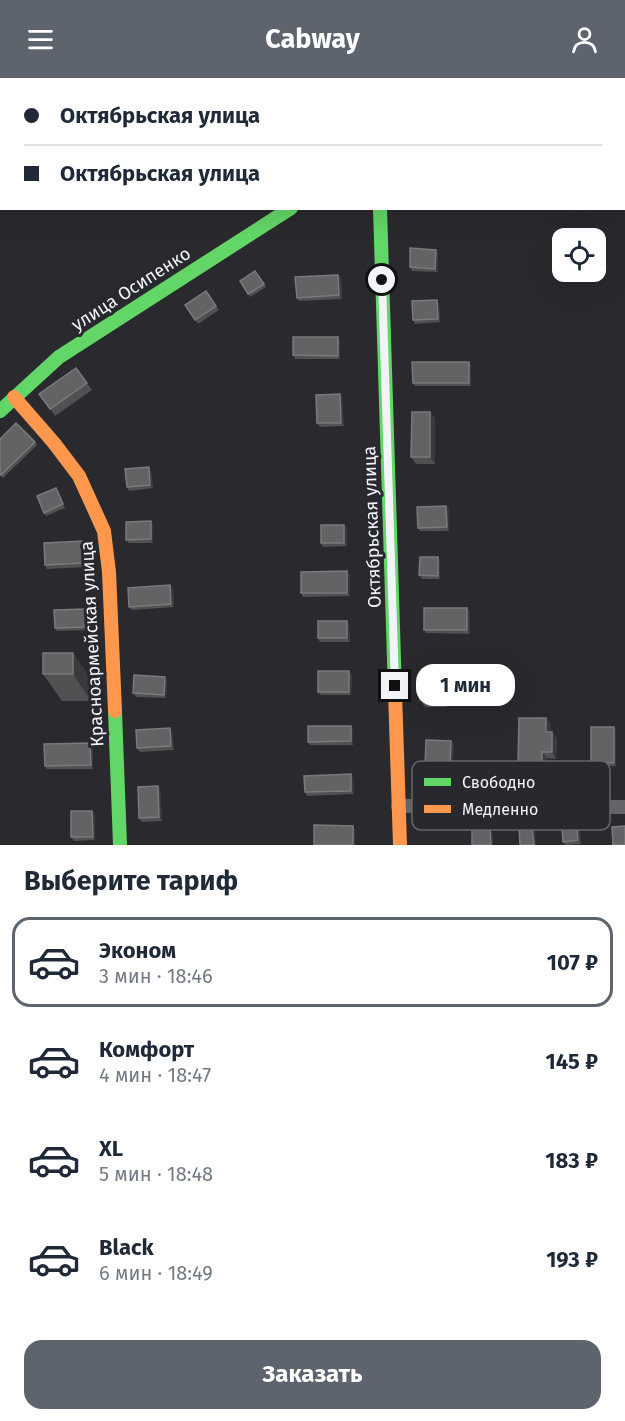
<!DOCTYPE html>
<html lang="ru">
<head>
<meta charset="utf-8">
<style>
  body { margin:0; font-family:"Fira Sans",sans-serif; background:#f6f6f7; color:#1f2937; height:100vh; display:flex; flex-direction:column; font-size:22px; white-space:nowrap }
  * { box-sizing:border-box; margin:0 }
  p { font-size:20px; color:#747a83 }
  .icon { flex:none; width:33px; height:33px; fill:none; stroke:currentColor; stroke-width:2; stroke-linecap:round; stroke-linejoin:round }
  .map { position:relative; height:767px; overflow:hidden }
  .panel { display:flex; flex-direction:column; background:#fff; flex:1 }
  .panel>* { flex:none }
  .top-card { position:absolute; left:0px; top:0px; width:626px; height:132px; box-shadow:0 6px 24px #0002; display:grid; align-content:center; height:132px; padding:0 24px; background:#fff }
  .buttons { position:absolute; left:552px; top:150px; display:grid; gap:12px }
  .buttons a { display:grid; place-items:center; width:54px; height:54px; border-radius:12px; background:#fff; box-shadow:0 6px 24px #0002; font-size:30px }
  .end { position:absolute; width:27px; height:27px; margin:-14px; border:8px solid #f3f4f9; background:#111; box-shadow:0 0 0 3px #111 }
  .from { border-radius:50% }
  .bubble { position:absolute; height:42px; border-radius:18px; background:#fff; box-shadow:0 6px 24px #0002; font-size:20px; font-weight:700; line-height:42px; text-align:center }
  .top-card b { display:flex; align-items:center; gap:21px; height:57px; font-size:22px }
  .top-card b+b { border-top:2px solid #e0e1e3 }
  .top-card i { width:15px; height:15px; background:#1f2937 }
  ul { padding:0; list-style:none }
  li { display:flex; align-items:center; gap:18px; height:90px; margin:0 12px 9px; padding:0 12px; border:3px solid transparent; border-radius:18px }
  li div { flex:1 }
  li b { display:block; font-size:22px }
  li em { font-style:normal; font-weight:700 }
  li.current { border-color:#5e646e }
  li>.icon { width:54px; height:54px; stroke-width:1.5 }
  h2 { padding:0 24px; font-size:27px; line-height:72px }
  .button { display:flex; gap:12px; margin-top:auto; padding:12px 24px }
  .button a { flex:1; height:69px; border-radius:18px; background:#5e646e; color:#fff; font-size:24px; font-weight:700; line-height:69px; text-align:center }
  header { display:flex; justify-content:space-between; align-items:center; height:78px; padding:0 24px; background:#5e646e; color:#fff; font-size:27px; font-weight:700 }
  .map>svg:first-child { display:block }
</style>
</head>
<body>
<header><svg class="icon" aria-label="menu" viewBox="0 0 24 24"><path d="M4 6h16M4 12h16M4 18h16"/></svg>Cabway<svg class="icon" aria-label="person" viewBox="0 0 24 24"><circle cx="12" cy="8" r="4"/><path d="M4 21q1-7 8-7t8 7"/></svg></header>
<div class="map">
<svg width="625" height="767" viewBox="0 0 625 767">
  <rect width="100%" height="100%" fill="#29292e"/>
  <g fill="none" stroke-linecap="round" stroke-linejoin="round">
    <g stroke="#646466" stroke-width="14">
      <polyline points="337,0 339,2"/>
      <polyline points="398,728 625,729"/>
    </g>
    <g stroke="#63d668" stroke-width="14">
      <polyline points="492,2 494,0"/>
      <polyline points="380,130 395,614"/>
      <polyline points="0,333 59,279 291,130"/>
      <polyline points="115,633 120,767"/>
    </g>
    <g stroke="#ff974d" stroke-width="14">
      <polyline points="14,319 54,365 79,398 104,453 109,494 115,633"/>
      <polyline points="395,614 400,767"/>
    </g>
    <g stroke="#5f5f61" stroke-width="4.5" stroke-dasharray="10 10" stroke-linecap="butt">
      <polyline points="73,2 75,0"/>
      <polyline points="0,64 2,63"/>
    </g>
  </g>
  <g fill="#515153">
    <polygon points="438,175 438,194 412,193 410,189"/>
    <polygon points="255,193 266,209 250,219 240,203"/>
    <polygon points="341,200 342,221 299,223 297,220"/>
    <polygon points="206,213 219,232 198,246 185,227"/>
    <polygon points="439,226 440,244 415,246 413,242"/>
    <polygon points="338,259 340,263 340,281 295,281 293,277"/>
    <polygon points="469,284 471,287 471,308 415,308 413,305"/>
    <polygon points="76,290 92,312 55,338 39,316"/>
    <polygon points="340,316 342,320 344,348 320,349 317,345"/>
    <polygon points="430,334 435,341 435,386 416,386 411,379"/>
    <polygon points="0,361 35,364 37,367 3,400 0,397"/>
    <polygon points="151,393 153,410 129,413 127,409"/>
    <polygon points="58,413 65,430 46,438 44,435"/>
    <polygon points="446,428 449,431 449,453 420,453 418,450"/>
    <polygon points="153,447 153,465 129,465 126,462"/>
    <polygon points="344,447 347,451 347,468 323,469 321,465"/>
    <polygon points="86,466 87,489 47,491 45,487"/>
    <polygon points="438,479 440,483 440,501 422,501 419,497"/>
    <polygon points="347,493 350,497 350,518 303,519 301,515"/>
    <polygon points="173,510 174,529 132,532 129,529"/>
    <polygon points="467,530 470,534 470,556 426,555 424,552"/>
    <polygon points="88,534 89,552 57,553 55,550"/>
    <polygon points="349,546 350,564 320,564 318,560"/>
    <polygon points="73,575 91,602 91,623 62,623 43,596"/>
    <polygon points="352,597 351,617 321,617 318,614"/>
    <polygon points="448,599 447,629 425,629 420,622"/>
    <polygon points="167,602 166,620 136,619 133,615"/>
    <polygon points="546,640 551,647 551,654 552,654 557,661 556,681 547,680 546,691 523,691 518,684"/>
    <polygon points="170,650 172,653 174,672 140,674 137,670"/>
    <polygon points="353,651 353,667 310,667 308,664"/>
    <polygon points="616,652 616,688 594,688 591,684"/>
    <polygon points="451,663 454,666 452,692 427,691 425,688"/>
    <polygon points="90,665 93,669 93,691 47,691 45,688"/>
    <polygon points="351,696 353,700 354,716 307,718 305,714"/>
    <polygon points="158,708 160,711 162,743 142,744 139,740"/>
    <polygon points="95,736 95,762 74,763 71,759"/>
    <polygon points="580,752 581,766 565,767 563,764"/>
  </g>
  <g fill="#3a3a3d">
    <polygon points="436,172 438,175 438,194 435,191"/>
    <polygon points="338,197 341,200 342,221 339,217"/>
    <polygon points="437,222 439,226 440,244 438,241"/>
    <polygon points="338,259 340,263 340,281 338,278"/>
    <polygon points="469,284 471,287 471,308 469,305"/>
    <polygon points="340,316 342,320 344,348 341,345"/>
    <polygon points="430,334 435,341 435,386 430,379"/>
    <polygon points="149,389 151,393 153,410 150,407"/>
    <polygon points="446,428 449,431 449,453 447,449"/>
    <polygon points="151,443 153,447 153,465 151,461"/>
    <polygon points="344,447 347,451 347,468 344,465"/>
    <polygon points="83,463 86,466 87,489 84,485"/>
    <polygon points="438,479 440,483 440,501 438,498"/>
    <polygon points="347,493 350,497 350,518 347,515"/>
    <polygon points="170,507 173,510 174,529 171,526"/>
    <polygon points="467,530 470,534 470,556 467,552"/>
    <polygon points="85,531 88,534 89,552 86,549"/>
    <polygon points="347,543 349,546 350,564 347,560"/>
    <polygon points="73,575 91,602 91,623 73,596"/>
    <polygon points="443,592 448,599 447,629 442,622"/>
    <polygon points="349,593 352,597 351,617 349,614"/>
    <polygon points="165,599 167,602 166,620 164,617"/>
    <polygon points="546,640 551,647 551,661 546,654"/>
    <polygon points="351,648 353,651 353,667 351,663"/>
    <polygon points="614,649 616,652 616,688 614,685"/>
    <polygon points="170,650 172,653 174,672 171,668"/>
    <polygon points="552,654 557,661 556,681 552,674"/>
    <polygon points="451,663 454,666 452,692 450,689"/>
    <polygon points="90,665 93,669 93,691 91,687"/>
    <polygon points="542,674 547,680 546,691 542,684"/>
    <polygon points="351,696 353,700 354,716 351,713"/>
    <polygon points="158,708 160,711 162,743 159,739"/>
    <polygon points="92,733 95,736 95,762 93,759"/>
    <polygon points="353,748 355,751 355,767 353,767"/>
    <polygon points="532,749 535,752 536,767 534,767"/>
    <polygon points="577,749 580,752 581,766 578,762"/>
    <polygon points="490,752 493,755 493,767 491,767"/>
  </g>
  <g fill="#636365" stroke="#797a7c" stroke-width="1.5">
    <polygon points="410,170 436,172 435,191 410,189"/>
    <polygon points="255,193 264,206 248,216 240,203"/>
    <polygon points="338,197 339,217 297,220 295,199"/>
    <polygon points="206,213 216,228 195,242 185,227"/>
    <polygon points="437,222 438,241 413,242 412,223"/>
    <polygon points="293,259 338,259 338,278 293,277"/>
    <polygon points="412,284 469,284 469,305 413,305"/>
    <polygon points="76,290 87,305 50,331 39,316"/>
    <polygon points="340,316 341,345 317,345 316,317"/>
    <polygon points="412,334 430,334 430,379 411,379"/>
    <polygon points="16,345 35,364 1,397 0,396 0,361"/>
    <polygon points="149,389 150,407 127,409 125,391"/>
    <polygon points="56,410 63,426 44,435 37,418"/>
    <polygon points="446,428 447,449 418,450 417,429"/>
    <polygon points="151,443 151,461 126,462 126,444"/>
    <rect x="321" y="447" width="23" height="18"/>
    <polygon points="83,463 84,485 45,487 44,465"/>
    <polygon points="420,479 438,479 438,498 419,497"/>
    <polygon points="347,493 347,515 301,515 301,494"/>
    <polygon points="170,507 171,526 129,529 128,510"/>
    <rect x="424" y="530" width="43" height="22"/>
    <polygon points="85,531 86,549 55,550 54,532"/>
    <rect x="318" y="543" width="29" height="17"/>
    <rect x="43" y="575" width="30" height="21"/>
    <polygon points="422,591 443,592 442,622 420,622"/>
    <rect x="318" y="593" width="31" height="21"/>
    <polygon points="134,597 165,599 164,617 133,615"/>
    <polygon points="519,640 546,640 546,654 552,654 552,674 542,674 542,684 518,684"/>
    <polygon points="308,648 351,648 351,663 308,664"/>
    <polygon points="591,649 614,649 614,685 591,684"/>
    <polygon points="170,650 171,668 137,670 136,652"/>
    <polygon points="426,662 451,663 450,689 425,688"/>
    <polygon points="90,665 91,687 45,688 44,666"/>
    <polygon points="351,696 351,713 305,714 304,698"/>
    <polygon points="158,708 159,739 139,740 138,709"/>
    <polygon points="71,733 92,733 93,759 71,759"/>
    <polygon points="314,747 353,748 353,767 314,767"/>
    <polygon points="625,748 625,767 613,767 612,749"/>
    <polygon points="532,749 534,767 520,767 519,750"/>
    <polygon points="577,749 578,762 563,764 562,750"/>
    <polygon points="472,752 490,752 491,767 472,767"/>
  </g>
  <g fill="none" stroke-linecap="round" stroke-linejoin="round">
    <polyline stroke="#f3f4f9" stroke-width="8" points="382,202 395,608"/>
  </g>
  <g text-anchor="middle" stroke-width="6" stroke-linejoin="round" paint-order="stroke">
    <g font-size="18" fill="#f3f4f9" stroke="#28282f">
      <text transform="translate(131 211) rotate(-33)" y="6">улица Осипенко</text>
      <text transform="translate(372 449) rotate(-92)" y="6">Октябрьская улица</text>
      <text transform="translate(92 566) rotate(-93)" y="6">Красноармейская улица</text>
    </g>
  </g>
  <rect x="412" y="683" width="198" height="69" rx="9" fill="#28282f" stroke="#65656c" stroke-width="1.5"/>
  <rect x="424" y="700" width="27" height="8" fill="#63d668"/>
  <rect x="424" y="727" width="27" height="8" fill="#ff974d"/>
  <g font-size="16" fill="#f3f4f9">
    <text x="462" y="710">Свободно</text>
    <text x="462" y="737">Медленно</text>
  </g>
</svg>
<div class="buttons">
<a><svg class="icon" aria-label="locate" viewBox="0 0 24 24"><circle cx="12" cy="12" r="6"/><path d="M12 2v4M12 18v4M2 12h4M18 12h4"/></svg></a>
</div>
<i class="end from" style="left:382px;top:202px"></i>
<i class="end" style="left:395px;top:608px"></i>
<div class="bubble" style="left:416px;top:586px;width:99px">1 мин</div>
<div class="top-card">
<b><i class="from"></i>Октябрьская улица</b>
<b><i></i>Октябрьская улица</b>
</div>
</div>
<section class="panel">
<h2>Выберите тариф</h2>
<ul>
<li class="current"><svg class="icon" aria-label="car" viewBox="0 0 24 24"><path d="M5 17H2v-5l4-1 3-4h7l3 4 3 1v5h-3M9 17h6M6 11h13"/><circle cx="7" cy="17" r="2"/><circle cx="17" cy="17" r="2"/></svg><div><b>Эконом</b><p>3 мин · 18:46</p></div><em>107 ₽</em></li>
<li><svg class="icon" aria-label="car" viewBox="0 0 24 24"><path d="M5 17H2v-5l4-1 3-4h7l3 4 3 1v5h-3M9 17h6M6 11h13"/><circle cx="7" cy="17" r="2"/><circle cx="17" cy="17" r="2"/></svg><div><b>Комфорт</b><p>4 мин · 18:47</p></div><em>145 ₽</em></li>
<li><svg class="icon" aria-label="car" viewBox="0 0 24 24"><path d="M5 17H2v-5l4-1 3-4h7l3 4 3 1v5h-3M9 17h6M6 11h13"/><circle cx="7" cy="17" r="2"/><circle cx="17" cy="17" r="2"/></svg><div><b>XL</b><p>5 мин · 18:48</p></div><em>183 ₽</em></li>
<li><svg class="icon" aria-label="car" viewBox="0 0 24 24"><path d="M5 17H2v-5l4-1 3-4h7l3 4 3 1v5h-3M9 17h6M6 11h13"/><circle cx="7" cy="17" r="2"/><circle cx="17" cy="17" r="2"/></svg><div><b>Black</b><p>6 мин · 18:49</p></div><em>193 ₽</em></li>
</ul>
<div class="button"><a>Заказать</a></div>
</section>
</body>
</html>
